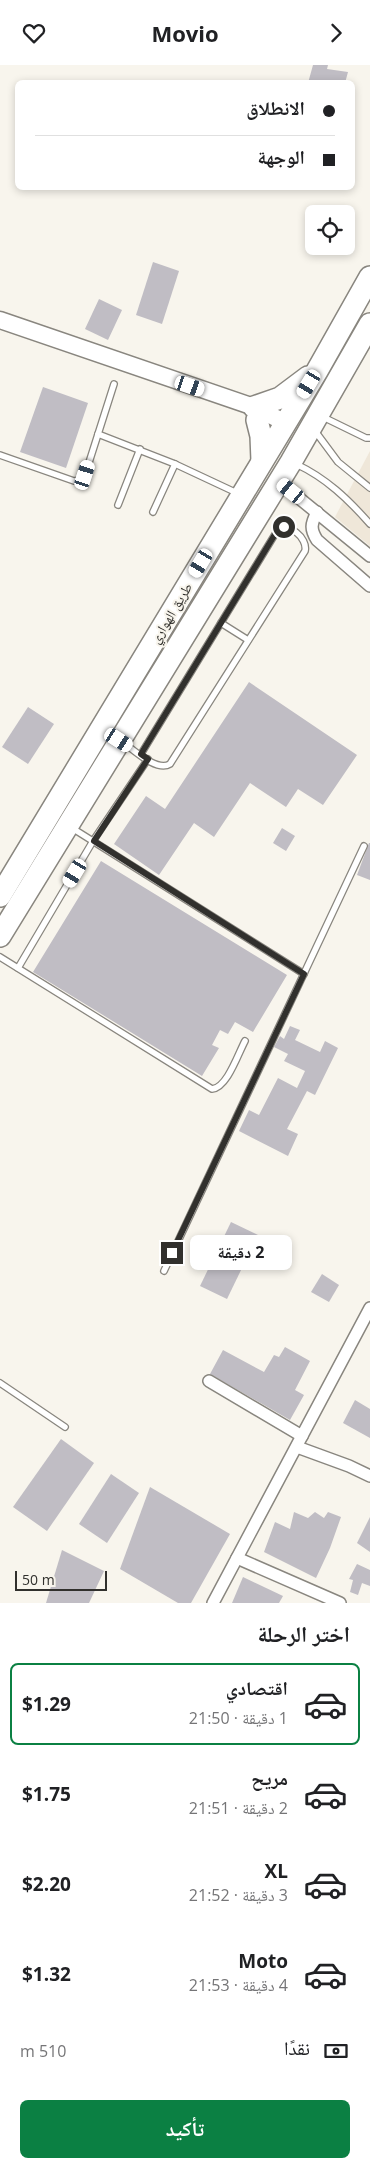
<!DOCTYPE html>
<html lang="ar">
<head>
<meta charset="utf-8">
<style>
  body { margin:0; font-family:"Open Sans","Noto Naskh Arabic",sans-serif; background:#f6f6f6; color:#202124; direction:rtl; height:100vh; display:flex; flex-direction:column; font-size:19px; white-space:nowrap }
  * { box-sizing:border-box; margin:0 }
  p { font-size:16px; color:#757577 }
  .icon { flex:none; width:28px; height:28px; fill:none; stroke:currentColor; stroke-width:2; stroke-linecap:round; stroke-linejoin:round }
  .map { position:relative; height:1538px; overflow:hidden; direction:ltr }
  .drawer { display:flex; flex-direction:column; background:#fff; flex:1 }
  .drawer>* { flex:none }
  .banner { position:absolute; left:15px; top:15px; width:340px; height:110px; border-radius:8px; box-shadow:0 2px 8px #0003; direction:rtl; display:grid; align-content:center; height:110px; padding:0 20px; background:#fff }
  .tools { position:absolute; left:305px; top:140px; display:grid; gap:10px }
  .tools a { display:grid; place-items:center; width:50px; height:50px; border-radius:8px; background:#fff; box-shadow:0 2px 8px #0003; font-size:25px }
  .scale { position:absolute; left:15px; bottom:12px; width:92px; box-sizing:border-box; padding-left:5px; border:2px solid #31302d; border-top:0; font-size:14px; line-height:18px; white-space:nowrap; color:#31302d; -webkit-text-stroke:4px #f8f5ed; paint-order:stroke }
  .end { position:absolute; width:22px; height:22px; margin:-11px; border:6px solid #31302d; background:#fff; box-shadow:0 0 0 2px #fff }
  .from { border-radius:50% }
  .bubble { position:absolute; height:35px; border-radius:8px; background:#fff; box-shadow:0 2px 8px #0003; font-size:16px; font-weight:700; line-height:35px; text-align:center; direction:rtl }
  .car { position:absolute; width:15px; height:30px; margin:-15px -8px; border-radius:6px; box-shadow:0 0 4px 1px #0007; background:linear-gradient(#fff 24%,#345 0 40%,#fff 0 76%,#345 0 86%,#fff 0) }
  .banner b { display:flex; align-items:center; gap:18px; height:48px; font-size:19px }
  .banner b+b { border-top:1px solid #e0e0e0 }
  .banner i { width:12px; height:12px; background:#202124 }
  ul { padding:0; list-style:none }
  li { display:flex; align-items:center; gap:15px; height:82px; margin:0 10px 8px; padding:0 10px; border:2px solid transparent; border-radius:8px }
  li div { flex:1 }
  li b { display:block; font-size:19px }
  li em { font-style:normal; font-weight:700 }
  li.selected { border-color:#0b8043 }
  li>.icon { width:45px; height:45px; stroke-width:1.5 }
  h2 { padding:0 20px; font-size:22px; line-height:60px }
  .pay { display:flex; align-items:center; gap:12px; height:55px; padding:0 20px; font-size:19px }
  .pay p { margin-inline-start:auto }
  .primary-button { display:flex; gap:10px; margin-top:auto; padding:10px 20px }
  .primary-button a { flex:1; height:58px; border-radius:8px; background:#0b8043; color:#fff; font-size:20px; font-weight:700; line-height:58px; text-align:center }
  header { display:flex; justify-content:space-between; align-items:center; height:65px; padding:0 20px; background:#fff; font-size:22px; font-weight:700 }
  .map>svg:first-child { display:block }
</style>
</head>
<body>
<header><svg class="icon" aria-label="forward" viewBox="0 0 24 24"><path d="M9 5l7 7-7 7"/></svg>Movio<svg class="icon" aria-label="heart" viewBox="0 0 24 24"><path d="M12 20l-8-8c-3-5 5-10 8-4 3-6 11-1 8 4z"/></svg></header>
<div class="map">
<svg width="370" height="1538" viewBox="0 0 370 1538">
  <rect width="100%" height="100%" fill="#f8f5ed"/>
  <polygon fill="#efe7d9" points="370,386 370,481 335,452"/>
  <g fill="#c0bdc4">
    <polygon points="313,0 328,0 327,4 348,7 345,18 308,18"/>
    <polygon points="153,197 179,206 162,259 136,250"/>
    <polygon points="99,234 122,245 108,275 85,264"/>
    <polygon points="43,322 88,338 66,403 20,387"/>
    <polygon points="249,617 357,690 323,740 298,724 286,742 250,718 214,772 194,758 159,810 114,779 146,731 165,744"/>
    <polygon points="28,642 54,659 28,699 2,682"/>
    <polygon points="282,763 295,771 286,786 273,778"/>
    <polygon points="369,778 370,778 370,815 357,810"/>
    <polygon points="101,796 287,910 253,967 235,957 228,969 220,965 212,980 219,983 202,1011 33,907"/>
    <polygon points="290,961 300,965 295,975 320,987 325,976 338,983 315,1030 307,1026 287,1064 298,1069 288,1091 239,1066 249,1045 259,1050 278,1013 297,1023 305,1006 284,996 288,989 274,982 280,971 284,974"/>
    <polygon points="231,1157 258,1170 227,1234 200,1221"/>
    <polygon points="322,1209 339,1220 329,1237 311,1227"/>
    <polygon points="285,1282 310,1296 295,1325 304,1330 290,1355 210,1309 223,1285 264,1307 274,1290 279,1292"/>
    <polygon points="355,1335 370,1344 370,1373 343,1358"/>
    <polygon points="61,1374 94,1398 47,1466 13,1442"/>
    <polygon points="111,1409 139,1428 107,1478 79,1459"/>
    <polygon points="150,1422 230,1469 191,1538 178,1538 120,1504"/>
    <polygon points="294,1447 308,1453 315,1447 324,1453 328,1447 341,1452 330,1483 316,1513 264,1487 275,1457 290,1464"/>
    <polygon points="370,1452 370,1487 357,1478"/>
    <polygon points="62,1485 104,1506 89,1538 46,1538"/>
    <polygon points="357,1499 370,1505 370,1521 362,1518 358,1530 350,1527 353,1515 349,1514"/>
    <polygon points="243,1512 283,1531 279,1538 232,1538"/>
  </g>
  <g fill="none" stroke-linecap="round" stroke-linejoin="round">
    <defs>
      <g id="lane">
        <polyline points="323,352 366,373 370,373"/>
        <polyline points="315,366 338,397 370,423"/>
        <polyline points="98,369 175,399 237,428"/>
        <polyline points="0,390 74,416 81,415 85,410 114,319"/>
        <path d="M296,399C326,413 348,434 370,459"/>
        <polyline points="118,440 140,384"/>
        <polyline points="153,447 175,399"/>
        <polyline points="221,558 248,575"/>
        <path d="M124,678C135,686 157,707 170,699L305,486C308,473 288,456 277,466L141,689"/>
        <polyline points="72,763 304,909"/>
        <path d="M0,892L212,1024C227,1023 238,989 245,976"/>
        <polyline points="18,903 93,776 148,694"/>
        <polyline points="164,1206 364,781"/>
        <polyline points="0,1318 65,1362"/>
      </g>
      <g id="street">
        <polyline points="278,416 370,491"/>
        <path d="M317,447C311,459 310,464 317,475L370,521"/>
        <polyline points="209,1316 302,1371"/>
        <polyline points="297,1382 349,1401 370,1411"/>
        <polyline points="237,1493 340,1538"/>
        <polyline points="213,1538 370,1243"/>
      </g>
      <polyline id="secondary" points="0,255 254,342 286,358"/>
      <g id="highway">
        <polyline points="254,342 280,333 308,312"/>
        <polyline points="257,355 261,371 262,396"/>
        <polyline points="0,831 317,306 370,212"/>
        <polyline points="0,871 291,397 370,259"/>
      </g>
    </defs>
    <use href="#lane" stroke="#89867f" stroke-width="8"/>
    <use href="#street" stroke="#89867f" stroke-width="14"/>
    <use href="#secondary" stroke="#89867f" stroke-width="19"/>
    <use href="#highway" stroke="#89867f" stroke-width="24"/>
    <use href="#lane" stroke="#fff" stroke-width="5.5"/>
    <use href="#street" stroke="#fff" stroke-width="11"/>
    <use href="#secondary" stroke="#fff" stroke-width="16"/>
    <use href="#highway" stroke="#fff" stroke-width="21"/>
  </g>
  <g fill="none" stroke-linecap="round" stroke-linejoin="round">
    <polyline stroke="#31302d" stroke-width="6" points="172,1188 304,909 94,776 148,694 141,689 277,466 284,462"/>
  </g>
  <g text-anchor="middle" stroke-width="4" stroke-linejoin="round" paint-order="stroke">
    <g font-size="14" fill="#31302d" stroke="#f8f5ed">
      <text transform="translate(171 548) rotate(-59)" y="5">طريق الهواري</text>
    </g>
  </g>
</svg>
<div class="tools">
<a><svg class="icon" aria-label="locate" viewBox="0 0 24 24"><circle cx="12" cy="12" r="6"/><path d="M12 2v4M12 18v4M2 12h4M18 12h4"/></svg></a>
</div>
<div class="scale">50 m</div>
<i class="end from" style="left:284px;top:462px"></i>
<i class="end" style="left:172px;top:1188px"></i>
<div class="bubble" style="left:190px;top:1170px;width:102px">2 دقيقة</div>
<i class="car" style="left:309px;top:319px;rotate:211deg"></i>
<i class="car" style="left:190px;top:321px;rotate:109deg"></i>
<i class="car" style="left:85px;top:410px;rotate:18deg"></i>
<i class="car" style="left:291px;top:426px;rotate:309deg"></i>
<i class="car" style="left:201px;top:498px;rotate:211deg"></i>
<i class="car" style="left:119px;top:675px;rotate:122deg"></i>
<i class="car" style="left:75px;top:808px;rotate:211deg"></i>
<div class="banner">
<b><i class="from"></i>الانطلاق</b>
<b><i></i>الوجهة</b>
</div>
</div>
<section class="drawer">
<h2>اختر الرحلة</h2>
<ul>
<li class="selected"><svg class="icon" aria-label="car" viewBox="0 0 24 24"><path d="M5 17H2v-5l4-1 3-4h7l3 4 3 1v5h-3M9 17h6M6 11h13"/><circle cx="7" cy="17" r="2"/><circle cx="17" cy="17" r="2"/></svg><div><b>اقتصادي</b><p>1 دقيقة · 21:50</p></div><em>$1.29</em></li>
<li><svg class="icon" aria-label="car" viewBox="0 0 24 24"><path d="M5 17H2v-5l4-1 3-4h7l3 4 3 1v5h-3M9 17h6M6 11h13"/><circle cx="7" cy="17" r="2"/><circle cx="17" cy="17" r="2"/></svg><div><b>مريح</b><p>2 دقيقة · 21:51</p></div><em>$1.75</em></li>
<li><svg class="icon" aria-label="car" viewBox="0 0 24 24"><path d="M5 17H2v-5l4-1 3-4h7l3 4 3 1v5h-3M9 17h6M6 11h13"/><circle cx="7" cy="17" r="2"/><circle cx="17" cy="17" r="2"/></svg><div><b>XL</b><p>3 دقيقة · 21:52</p></div><em>$2.20</em></li>
<li><svg class="icon" aria-label="car" viewBox="0 0 24 24"><path d="M5 17H2v-5l4-1 3-4h7l3 4 3 1v5h-3M9 17h6M6 11h13"/><circle cx="7" cy="17" r="2"/><circle cx="17" cy="17" r="2"/></svg><div><b>Moto</b><p>4 دقيقة · 21:53</p></div><em>$1.32</em></li>
</ul>
<div class="pay"><svg class="icon" aria-label="cash" viewBox="0 0 24 24"><path d="M3 7h18v10H3z"/><circle cx="12" cy="12" r="2"/></svg>نقدًا<p>510 m</p></div>
<div class="primary-button"><a>تأكيد</a></div>
</section>
</body>
</html>
